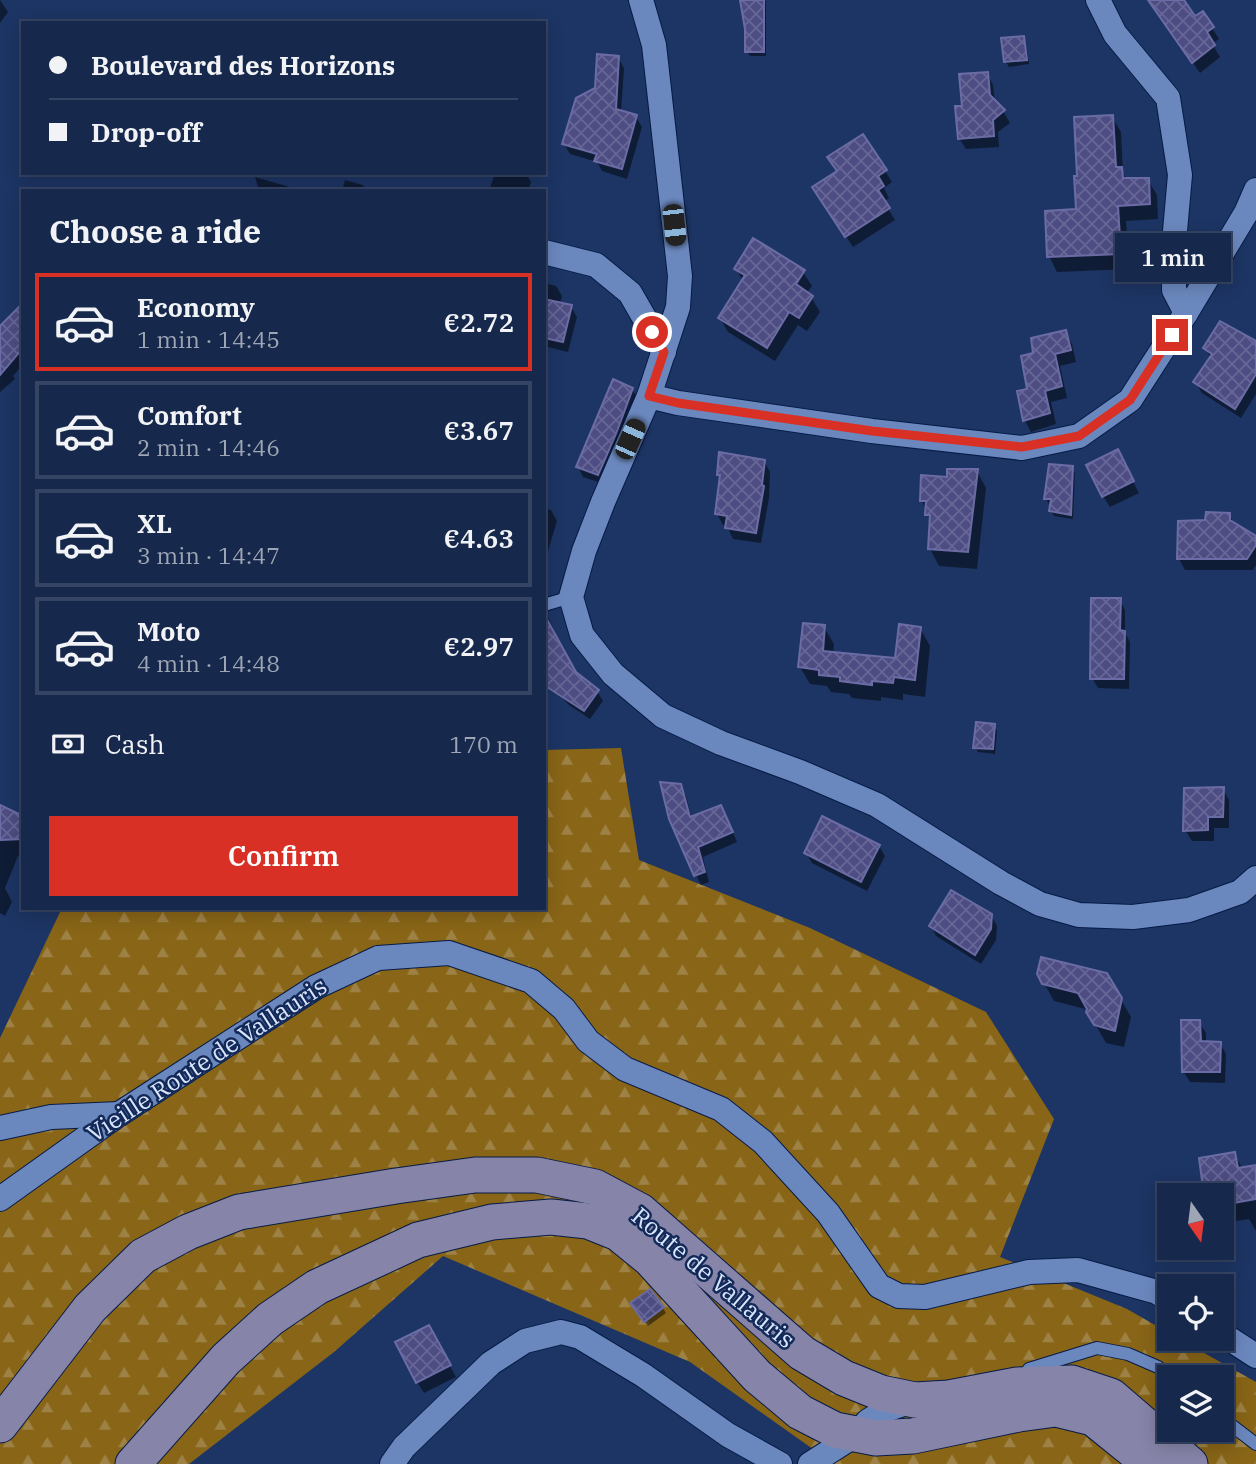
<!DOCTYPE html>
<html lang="en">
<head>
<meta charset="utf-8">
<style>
  body { margin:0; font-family:"IBM Plex Serif",serif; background:#1f3052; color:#f1f3f6; height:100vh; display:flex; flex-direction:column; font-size:26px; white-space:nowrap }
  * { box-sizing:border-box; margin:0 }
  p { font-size:23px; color:#9ea6b5 }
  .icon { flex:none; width:38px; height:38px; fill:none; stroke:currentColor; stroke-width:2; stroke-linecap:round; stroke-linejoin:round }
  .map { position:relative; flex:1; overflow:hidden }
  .drawer { position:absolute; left:21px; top:189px; width:525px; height:721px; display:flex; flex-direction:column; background:#16284b; border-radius:0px; box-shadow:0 4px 18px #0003,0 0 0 2px #354463 }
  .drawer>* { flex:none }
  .guide { position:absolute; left:21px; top:21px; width:525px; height:154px; border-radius:0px; box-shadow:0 4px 18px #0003,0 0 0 2px #354463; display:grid; align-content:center; height:154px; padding:0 28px; background:#16284b }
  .needle { width:46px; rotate:166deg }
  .fabs { position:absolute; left:1157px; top:1183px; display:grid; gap:14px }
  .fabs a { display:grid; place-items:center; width:77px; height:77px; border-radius:0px; background:#16284b; box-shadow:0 4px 18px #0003,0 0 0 2px #354463; font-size:35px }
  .end { position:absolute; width:32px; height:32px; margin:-16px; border:9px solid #d93025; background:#fff; box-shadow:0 0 0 4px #fff }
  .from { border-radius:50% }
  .bubble { position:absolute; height:49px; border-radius:0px; background:#16284b; box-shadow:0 4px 18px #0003,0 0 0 2px #354463; font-size:23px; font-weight:600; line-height:49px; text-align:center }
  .car { position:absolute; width:21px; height:42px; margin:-21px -10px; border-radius:9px; box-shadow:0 0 5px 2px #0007; background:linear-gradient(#222 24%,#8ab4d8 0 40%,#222 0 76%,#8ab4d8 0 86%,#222 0) }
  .guide b { display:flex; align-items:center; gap:24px; height:66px; font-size:26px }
  .guide b+b { border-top:2px solid #354463 }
  .guide i { width:18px; height:18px; background:#f1f3f6 }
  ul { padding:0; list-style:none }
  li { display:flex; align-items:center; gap:21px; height:98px; margin:0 14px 10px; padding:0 14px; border:4px solid #354463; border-radius:0px }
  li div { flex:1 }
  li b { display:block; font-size:26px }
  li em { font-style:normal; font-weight:600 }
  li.selected { border-color:#d93025 }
  li>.icon { width:63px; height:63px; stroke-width:1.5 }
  h2 { padding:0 28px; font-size:32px; line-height:84px }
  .pay { display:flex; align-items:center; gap:18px; height:77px; padding:0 28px; font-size:26px }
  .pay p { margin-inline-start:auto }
  .cta { display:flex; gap:14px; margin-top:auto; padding:14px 28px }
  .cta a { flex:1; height:80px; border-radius:0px; background:#d93025; color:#fff; font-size:28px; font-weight:600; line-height:80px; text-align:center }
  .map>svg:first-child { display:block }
</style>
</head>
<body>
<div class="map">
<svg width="1256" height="1464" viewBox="0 0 1256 1464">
  <defs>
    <pattern id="forest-firs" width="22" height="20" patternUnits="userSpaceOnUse" patternTransform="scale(1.75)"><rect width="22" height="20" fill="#886517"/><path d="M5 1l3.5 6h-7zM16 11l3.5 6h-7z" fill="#9e8245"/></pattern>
    <pattern id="building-cross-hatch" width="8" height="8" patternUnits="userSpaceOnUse" patternTransform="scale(1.75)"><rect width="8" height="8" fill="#4d4d83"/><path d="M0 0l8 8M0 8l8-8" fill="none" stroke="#666796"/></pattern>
  </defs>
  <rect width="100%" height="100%" fill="#1d3564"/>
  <path fill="url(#forest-firs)" fill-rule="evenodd" d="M621,748L639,860L810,928L986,1012L1054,1119L1000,1257L1127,1309L1169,1333V1339H1179L1256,1382V1464H834L690,1362L443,1256L334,1352L189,1464H0V1038L62,908H544V750ZM1169,1377H1222V1430H1169Z"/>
  <g fill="#0007">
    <polygon points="0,0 8,12 0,23"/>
    <polygon points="742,0 765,0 766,2 766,56 750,56 747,51 747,29"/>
    <polygon points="1158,0 1182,0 1194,19 1212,28 1219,39 1212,44 1220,57 1200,73 1159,15"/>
    <polygon points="1023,38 1026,43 1029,64 1009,67 1006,62"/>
    <polygon points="618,57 624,68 621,112 636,117 642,127 627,179 602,171 597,162 570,154 564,144 596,89"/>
    <polygon points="987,74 993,85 995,103 1003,111 1010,123 998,132 999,147 966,149 959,138 964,108"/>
    <polygon points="1112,117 1121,132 1123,173 1127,180 1148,180 1157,195 1158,219 1126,221 1129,269 1057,272 1049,256 1078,210 1079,177"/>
    <polygon points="885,171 892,182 884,188 889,198 884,202 895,220 853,247 821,199 838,172"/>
    <polygon points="495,173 526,173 531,182 528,191 489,191"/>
    <polygon points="255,177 297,189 298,191 259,191"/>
    <polygon points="345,180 363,185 366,191 342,191"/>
    <polygon points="736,269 803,272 812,286 806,294 811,297 820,312 807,331 798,325 775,361 728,332 720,318 743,281"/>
    <polygon points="544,283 556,286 562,296 560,304 571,307 577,317 568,352 544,346"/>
    <polygon points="23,307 23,364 13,376 15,379 0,392 0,328"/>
    <polygon points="1066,332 1072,344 1076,362 1060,366 1067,398 1051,402 1056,424 1031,432 1025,421 1019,392 1029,390"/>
    <polygon points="1256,343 1256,394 1241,418 1202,393 1195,382 1211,358 1205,348"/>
    <polygon points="632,389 638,399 604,484 583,477 578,467"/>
    <polygon points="764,461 770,472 769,498 761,543 733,539 727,526 723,525 717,514 721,479 718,474"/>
    <polygon points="1123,463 1139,493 1110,507 1103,496"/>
    <polygon points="1072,468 1075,473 1073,519 1054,516 1051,511 1052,504 1049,504 1046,499"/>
    <polygon points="977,471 986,488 977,569 939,566 930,549 931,522 922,501 948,478"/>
    <polygon points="544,508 551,510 557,521 544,564"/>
    <polygon points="1229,514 1235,525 1256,538 1256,565 1253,570 1185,570 1179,559 1207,522"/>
    <polygon points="1120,600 1125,610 1125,633 1130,642 1129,689 1098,688 1092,678"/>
    <polygon points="547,615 575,674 597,691 603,701 590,719 569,705 544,679 544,616"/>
    <polygon points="824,627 834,644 833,654 897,660 920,628 930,646 925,697 903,694 903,700 881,697 881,701 852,698 849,694 831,692 827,686 810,684 800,667"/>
    <polygon points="994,725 997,731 995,754 978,752 975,747"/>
    <polygon points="680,786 686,796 692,819 726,816 737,842 703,857 709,882 701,885 696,875"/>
    <polygon points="1223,789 1229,800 1229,828 1214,828 1214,841 1192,841 1185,830"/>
    <polygon points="0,808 23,820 23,855 18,856 5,888 12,902 5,916 0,913"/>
    <polygon points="879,846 885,856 867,891 812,863 806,853"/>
    <polygon points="991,915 997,926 996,940 981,964 936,936 931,926"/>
    <polygon points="1039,974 1106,974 1131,1017 1124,1047 1106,1043 1088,1012 1089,1010 1054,1001"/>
    <polygon points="1199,1022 1206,1033 1206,1043 1220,1043 1226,1054 1225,1083 1190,1082 1183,1071"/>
    <polygon points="1234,1154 1243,1169 1256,1167 1256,1231 1249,1219 1222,1223 1222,1195 1206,1195 1201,1159"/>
    <polygon points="663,1308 666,1313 648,1326 635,1309"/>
    <polygon points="428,1327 456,1377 424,1393 417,1382"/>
  </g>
  <g fill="url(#building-cross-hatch)" stroke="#6b6ca5" stroke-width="2">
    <polygon points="740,0 764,0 764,52 745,52 745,29"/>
    <polygon points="1148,0 1184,0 1195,16 1203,11 1214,27 1207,32 1215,45 1192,63"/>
    <polygon points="1024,36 1027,60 1004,62 1001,38"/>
    <polygon points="597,54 619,56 616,109 637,115 622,169 594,161 597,154 562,144 576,98 595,88"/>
    <polygon points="988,72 990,95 1005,110 993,120 994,136 958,139 955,106 962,106 959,74"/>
    <polygon points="1113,115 1116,167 1122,167 1123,178 1149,178 1150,204 1118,206 1121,254 1047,257 1045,211 1076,209 1074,176 1077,176 1074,117"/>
    <polygon points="863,134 887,170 878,176 884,186 878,190 890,208 845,237 812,187 837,171 827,157"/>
    <polygon points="753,238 805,270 796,284 813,296 799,318 789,312 767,348 718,318 745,275 734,269"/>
    <polygon points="544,299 572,305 563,342 544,338"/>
    <polygon points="23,303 23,348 0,375 0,326"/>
    <polygon points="1220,321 1256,341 1256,374 1235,409 1193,382 1212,354 1203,348"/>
    <polygon points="1066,330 1071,350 1055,354 1062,386 1045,391 1050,413 1023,421 1017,391 1027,389 1021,356 1033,353 1031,338"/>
    <polygon points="613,379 633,388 616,434 598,475 576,467"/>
    <polygon points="1118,449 1134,481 1102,497 1086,465"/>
    <polygon points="719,452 765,460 762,485 764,486 756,533 725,528 727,516 715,514 720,475 717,475"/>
    <polygon points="1049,464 1073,466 1071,515 1049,511 1051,499 1044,499"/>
    <polygon points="947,469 978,469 968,552 928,549 930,515 925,515 926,501 920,501 921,475 947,477"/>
    <polygon points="1206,512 1230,513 1230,520 1256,536 1256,545 1247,559 1177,559 1178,521 1205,520"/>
    <polygon points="1091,598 1121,598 1120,630 1125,631 1124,679 1090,679"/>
    <polygon points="544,614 576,672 599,690 584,711 544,685"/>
    <polygon points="803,623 825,625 823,651 895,658 899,624 921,627 915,680 894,677 893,683 872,681 872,685 840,681 840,677 819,675 819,670 798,667"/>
    <polygon points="976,722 995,724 993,749 973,748"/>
    <polygon points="660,782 681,784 690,817 721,805 733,832 698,847 705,872 694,876 669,819"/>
    <polygon points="1224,787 1223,817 1208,817 1208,830 1183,831 1184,788"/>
    <polygon points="0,805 23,816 23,839 0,840"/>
    <polygon points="822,816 880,845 861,882 804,853"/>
    <polygon points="951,890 992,914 991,929 975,955 929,926"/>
    <polygon points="1041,957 1107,973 1122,998 1115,1031 1094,1025 1086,1012 1087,1009 1078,993 1042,984 1037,974"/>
    <polygon points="1181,1020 1200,1020 1201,1041 1221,1042 1220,1072 1182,1072"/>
    <polygon points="1235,1152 1238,1168 1256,1165 1256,1199 1222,1205 1222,1195 1204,1195 1199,1158"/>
    <polygon points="650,1289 664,1307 644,1322 630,1303"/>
    <polygon points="429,1325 451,1365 416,1383 395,1342"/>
  </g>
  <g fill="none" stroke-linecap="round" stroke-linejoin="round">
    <defs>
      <g id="service">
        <polyline points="544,605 571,597"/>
        <polyline points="1024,1376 1029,1369 1097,1348 1128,1354 1158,1367 1171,1377"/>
        <polyline points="1222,1418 1256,1444"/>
      </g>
      <g id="minor">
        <polyline points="641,0 654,45 680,276 678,307 649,396 603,502 584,551 571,597 582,635 613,674 663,716 721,743 800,772 877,805 1001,883 1040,904 1079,915 1133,917 1189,910 1240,892 1256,878"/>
        <polyline points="1098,0 1115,34 1168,98 1180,175 1174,242 1174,290 1186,313"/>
        <polyline points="544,252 596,265 630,293 664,352"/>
        <polyline points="649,396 678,403 872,431 1022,448 1079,436 1130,400 1186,313 1246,213 1256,190"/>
        <polyline points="0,1128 51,1117 119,1114"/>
        <polyline points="0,1199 119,1114 316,987 378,958 449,953 531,981 564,1009 588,1041 625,1069 721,1109 763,1142 828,1213 879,1286 899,1296 925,1297 1029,1272 1078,1270 1157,1292 1169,1300"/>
        <polyline points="1222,1334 1256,1356"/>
        <polyline points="392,1464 404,1447 491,1363 525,1341 561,1332 580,1337 643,1375 728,1435 780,1464"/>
        <polyline points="810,1464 857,1434 868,1421 886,1410 915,1400"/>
      </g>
      <g id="secondary">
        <polyline points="0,1425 90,1308 143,1256 188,1232 239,1212 396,1186 475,1175 537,1175 595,1187 640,1211 802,1353 844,1378 881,1393 915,1400 949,1398 1017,1385 1072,1383 1111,1396 1190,1464"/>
        <polyline points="133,1464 226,1359 270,1319 317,1287 418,1240 492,1222 551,1217 588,1221 618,1233 650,1259 757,1376 800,1412 835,1430 876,1438 913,1436 1019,1414 1056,1409 1093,1418 1150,1464"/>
      </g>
    </defs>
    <use href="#service" stroke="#061b47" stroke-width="14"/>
    <use href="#minor" stroke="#061b47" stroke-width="26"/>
    <use href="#secondary" stroke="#061b47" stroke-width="37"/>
    <use href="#service" stroke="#6b88be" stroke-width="12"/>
    <use href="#minor" stroke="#6b88be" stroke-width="24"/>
    <use href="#secondary" stroke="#8684a8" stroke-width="35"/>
  </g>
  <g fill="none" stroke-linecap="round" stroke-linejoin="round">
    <polyline stroke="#d93025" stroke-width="9" points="652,332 664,352 649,396 678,403 872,431 1022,447 1079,436 1130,400 1172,335"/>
  </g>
  <g text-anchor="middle" stroke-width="5" stroke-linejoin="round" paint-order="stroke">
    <g font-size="24" fill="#d9e6fe" stroke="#132a58">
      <text transform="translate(207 1060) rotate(-33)" y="8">Vieille Route de Vallauris</text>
      <text transform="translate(713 1278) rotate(40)" y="8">Route de Vallauris</text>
    </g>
  </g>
</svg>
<div class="fabs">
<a><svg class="needle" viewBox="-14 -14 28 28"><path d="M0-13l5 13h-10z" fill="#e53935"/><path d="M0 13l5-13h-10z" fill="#9ea6b5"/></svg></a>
<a><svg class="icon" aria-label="locate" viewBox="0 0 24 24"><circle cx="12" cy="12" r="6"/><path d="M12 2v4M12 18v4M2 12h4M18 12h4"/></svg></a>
<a><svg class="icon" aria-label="layers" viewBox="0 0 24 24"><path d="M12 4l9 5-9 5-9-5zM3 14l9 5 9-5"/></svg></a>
</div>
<i class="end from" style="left:652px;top:332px"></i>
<i class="end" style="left:1172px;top:335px"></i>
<div class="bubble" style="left:1115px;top:233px;width:116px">1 min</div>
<i class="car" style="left:674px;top:225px;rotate:174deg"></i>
<i class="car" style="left:630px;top:439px;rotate:24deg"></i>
<div class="guide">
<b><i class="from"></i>Boulevard des Horizons</b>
<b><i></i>Drop-off</b>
</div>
<section class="drawer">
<h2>Choose a ride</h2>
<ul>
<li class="selected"><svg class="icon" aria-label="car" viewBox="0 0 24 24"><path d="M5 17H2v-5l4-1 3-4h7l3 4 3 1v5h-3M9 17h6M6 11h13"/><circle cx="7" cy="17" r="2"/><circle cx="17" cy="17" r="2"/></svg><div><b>Economy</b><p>1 min · 14:45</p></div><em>€2.72</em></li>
<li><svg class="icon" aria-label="car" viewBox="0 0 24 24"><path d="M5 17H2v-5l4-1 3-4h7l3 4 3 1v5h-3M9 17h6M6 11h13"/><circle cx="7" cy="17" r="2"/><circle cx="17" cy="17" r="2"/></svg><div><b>Comfort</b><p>2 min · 14:46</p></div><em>€3.67</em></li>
<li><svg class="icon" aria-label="car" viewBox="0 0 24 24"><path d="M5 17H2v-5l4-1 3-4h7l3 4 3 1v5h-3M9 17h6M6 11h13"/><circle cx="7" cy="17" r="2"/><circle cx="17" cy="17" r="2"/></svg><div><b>XL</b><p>3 min · 14:47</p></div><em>€4.63</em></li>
<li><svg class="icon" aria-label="car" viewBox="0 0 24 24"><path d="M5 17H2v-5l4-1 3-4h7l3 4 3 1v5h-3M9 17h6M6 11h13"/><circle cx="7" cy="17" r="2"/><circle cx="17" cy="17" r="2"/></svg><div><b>Moto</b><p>4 min · 14:48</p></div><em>€2.97</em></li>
</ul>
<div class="pay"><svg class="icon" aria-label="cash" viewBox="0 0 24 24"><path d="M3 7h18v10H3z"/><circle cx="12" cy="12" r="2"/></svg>Cash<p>170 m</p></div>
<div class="cta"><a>Confirm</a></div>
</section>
</div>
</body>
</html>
